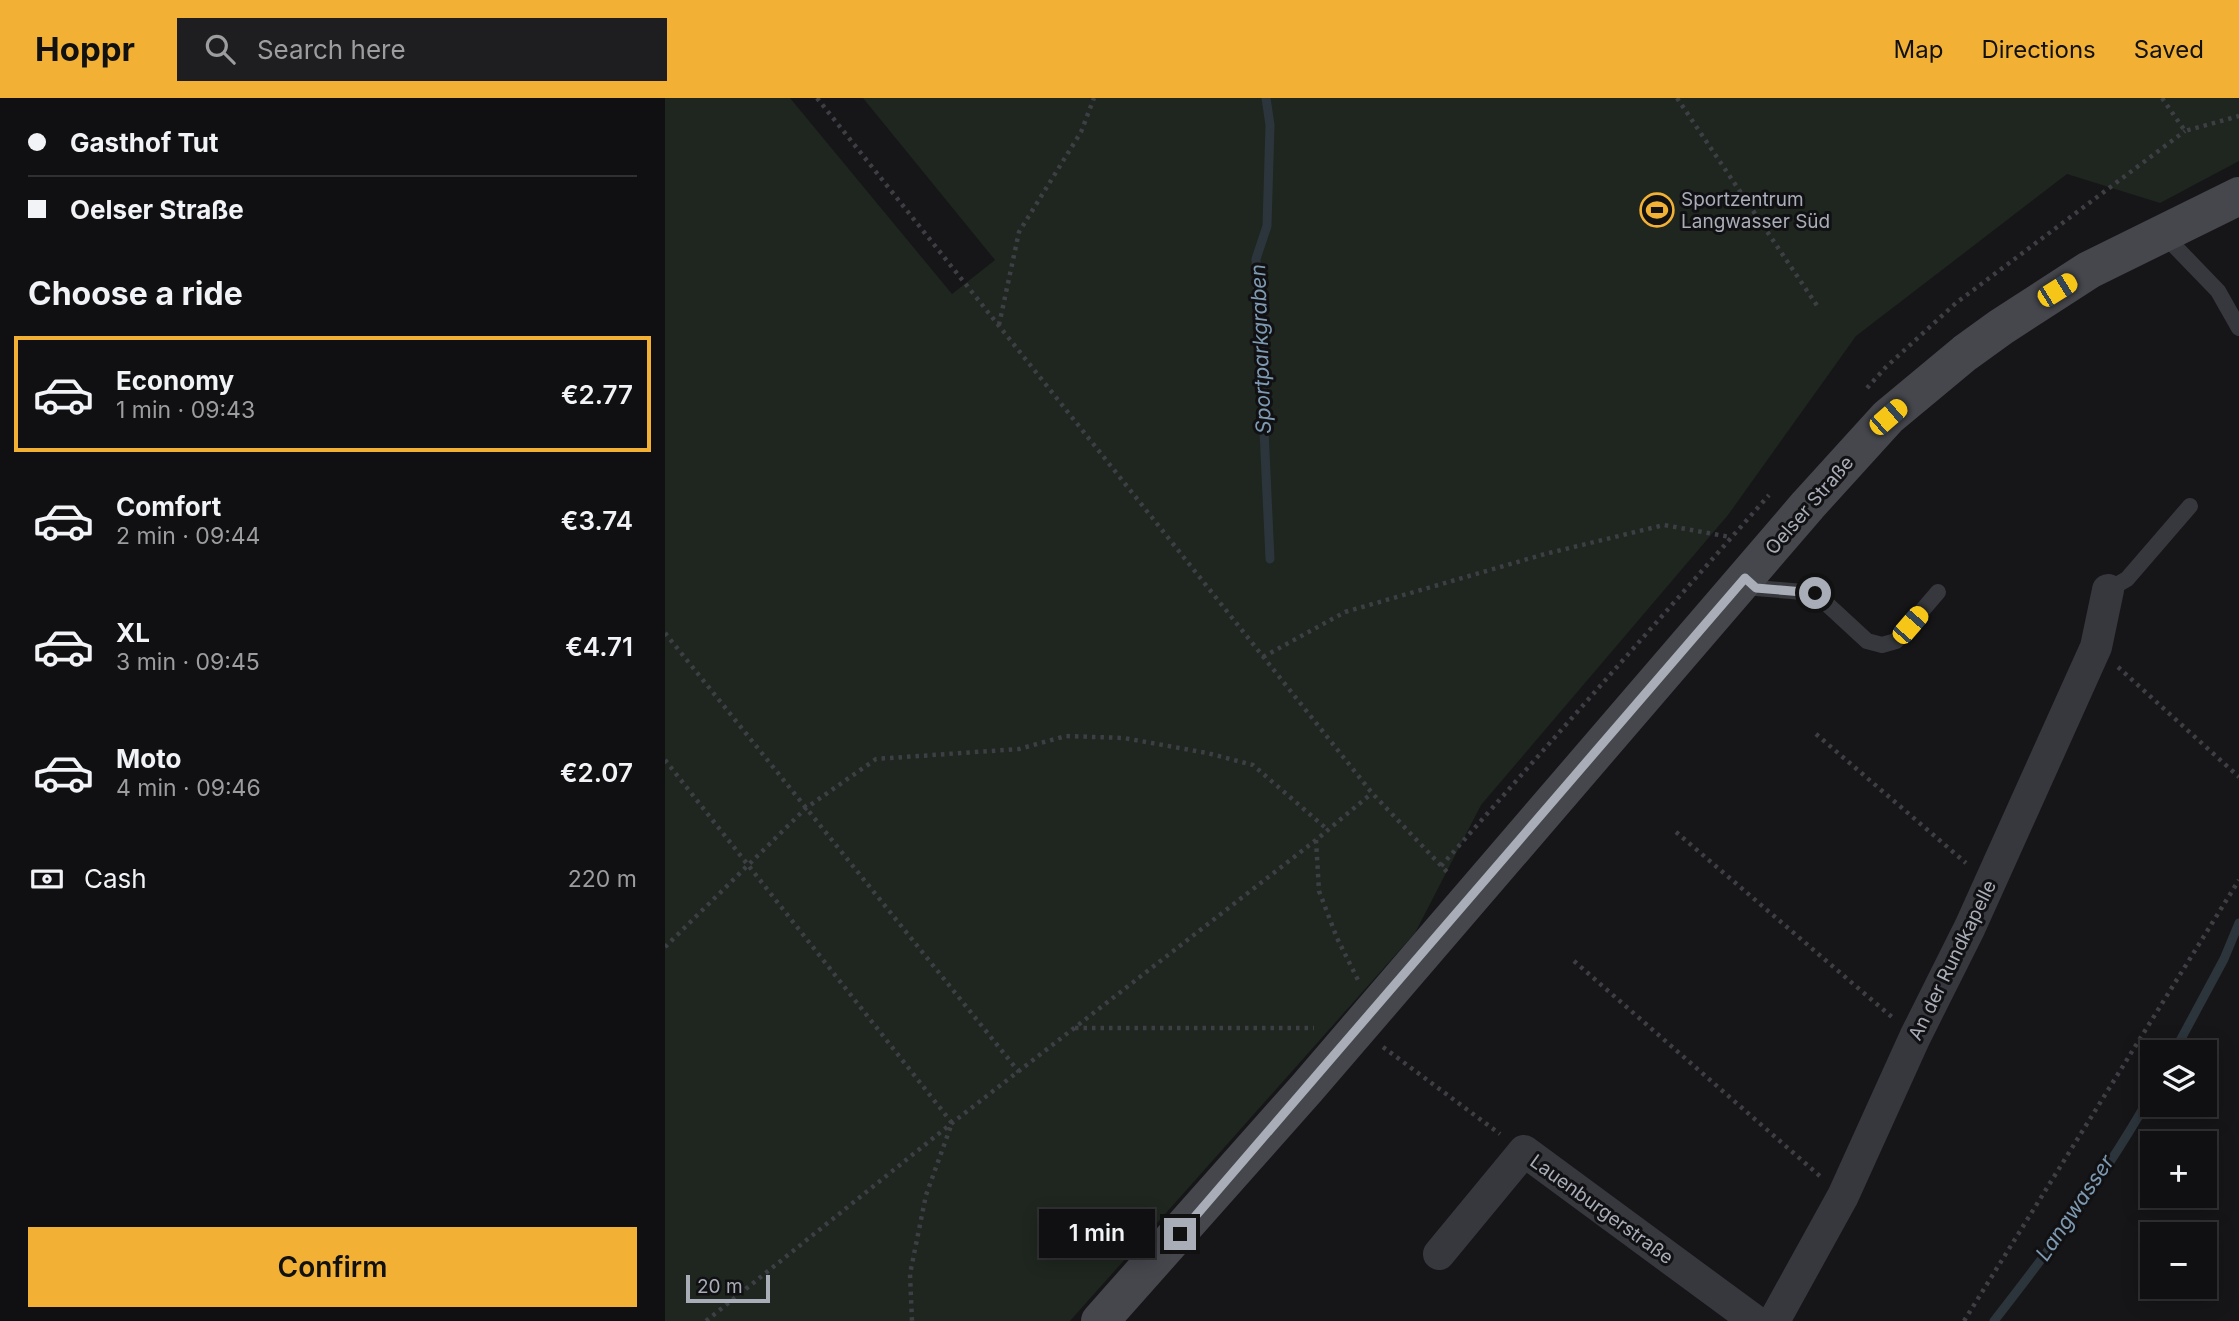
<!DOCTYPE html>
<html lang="en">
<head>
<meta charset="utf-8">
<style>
  body { margin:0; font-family:Inter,sans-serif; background:#1e1e20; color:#f1f3f6; height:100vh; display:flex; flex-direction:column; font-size:26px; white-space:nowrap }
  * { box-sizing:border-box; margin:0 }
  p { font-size:23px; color:#9c9d9f }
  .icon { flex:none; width:38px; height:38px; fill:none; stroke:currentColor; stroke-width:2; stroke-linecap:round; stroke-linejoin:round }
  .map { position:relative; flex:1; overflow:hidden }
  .details { display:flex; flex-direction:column; background:#101012; width:665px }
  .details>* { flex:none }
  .guide { display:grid; align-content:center; height:154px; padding:0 28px; background:#101012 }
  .tools { position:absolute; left:1475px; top:942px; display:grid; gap:14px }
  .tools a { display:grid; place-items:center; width:77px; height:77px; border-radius:0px; background:#101012; box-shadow:0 4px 18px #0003,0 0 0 2px #303032; font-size:35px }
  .scale { position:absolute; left:21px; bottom:18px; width:84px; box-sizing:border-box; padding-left:7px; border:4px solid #a8adb8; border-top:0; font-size:19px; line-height:24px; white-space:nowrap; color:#a8adb8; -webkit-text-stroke:5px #111113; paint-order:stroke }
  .end { position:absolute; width:32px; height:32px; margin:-16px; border:9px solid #a8adb8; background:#111; box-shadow:0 0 0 4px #111 }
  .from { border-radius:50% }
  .bubble { position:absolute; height:49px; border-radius:0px; background:#101012; box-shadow:0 4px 18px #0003,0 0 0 2px #303032; font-size:23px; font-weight:600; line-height:49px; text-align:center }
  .car { position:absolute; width:21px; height:42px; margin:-21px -10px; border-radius:9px; box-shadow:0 0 5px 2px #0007; background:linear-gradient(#f5c518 24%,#345 0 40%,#f5c518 0 76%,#345 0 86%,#f5c518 0) }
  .guide b { display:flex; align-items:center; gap:24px; height:66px; font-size:26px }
  .guide b+b { border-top:2px solid #303032 }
  .guide i { width:18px; height:18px; background:#f1f3f6 }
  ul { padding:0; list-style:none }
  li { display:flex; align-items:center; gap:21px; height:116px; margin:0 14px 10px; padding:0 14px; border:4px solid transparent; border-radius:0px }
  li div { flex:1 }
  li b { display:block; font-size:26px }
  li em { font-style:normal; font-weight:600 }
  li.selected { border-color:#f2b134 }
  li>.icon { width:63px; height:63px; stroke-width:1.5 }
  h2 { padding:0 28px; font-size:32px; line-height:84px }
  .pay { display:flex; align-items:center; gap:18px; height:77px; padding:0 28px; font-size:26px }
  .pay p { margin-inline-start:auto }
  .cta { display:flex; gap:14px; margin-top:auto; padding:14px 28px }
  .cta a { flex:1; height:80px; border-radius:0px; background:#f2b134; color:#111; font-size:28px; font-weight:600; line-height:80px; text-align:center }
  header { display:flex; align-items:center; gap:42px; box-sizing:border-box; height:98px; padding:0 35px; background:#f2b134; color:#111 }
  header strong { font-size:33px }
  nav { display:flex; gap:38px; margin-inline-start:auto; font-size:24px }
  .search { width:490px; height:63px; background:#1e1e20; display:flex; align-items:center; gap:18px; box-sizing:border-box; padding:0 24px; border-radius:0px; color:#9c9d9f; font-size:26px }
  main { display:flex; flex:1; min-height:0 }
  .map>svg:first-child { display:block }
</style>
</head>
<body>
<header>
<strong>Hoppr</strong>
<div class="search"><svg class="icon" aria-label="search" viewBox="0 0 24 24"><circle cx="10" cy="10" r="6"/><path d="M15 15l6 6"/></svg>Search here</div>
<nav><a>Map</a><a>Directions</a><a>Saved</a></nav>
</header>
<main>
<section class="details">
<div class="guide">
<b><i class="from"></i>Gasthof Tut</b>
<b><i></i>Oelser Straße</b>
</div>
<h2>Choose a ride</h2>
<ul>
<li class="selected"><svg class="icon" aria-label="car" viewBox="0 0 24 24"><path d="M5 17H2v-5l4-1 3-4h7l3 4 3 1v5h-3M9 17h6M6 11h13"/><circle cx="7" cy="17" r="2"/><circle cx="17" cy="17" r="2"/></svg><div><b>Economy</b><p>1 min · 09:43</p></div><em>€2.77</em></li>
<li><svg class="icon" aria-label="car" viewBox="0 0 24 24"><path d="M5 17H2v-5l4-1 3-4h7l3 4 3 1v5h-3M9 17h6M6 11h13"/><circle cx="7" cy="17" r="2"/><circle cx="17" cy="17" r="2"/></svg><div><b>Comfort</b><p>2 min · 09:44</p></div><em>€3.74</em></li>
<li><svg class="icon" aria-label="car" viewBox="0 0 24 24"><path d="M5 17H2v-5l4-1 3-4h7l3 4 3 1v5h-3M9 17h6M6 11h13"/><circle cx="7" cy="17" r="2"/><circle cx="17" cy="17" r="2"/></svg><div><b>XL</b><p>3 min · 09:45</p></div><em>€4.71</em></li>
<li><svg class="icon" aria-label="car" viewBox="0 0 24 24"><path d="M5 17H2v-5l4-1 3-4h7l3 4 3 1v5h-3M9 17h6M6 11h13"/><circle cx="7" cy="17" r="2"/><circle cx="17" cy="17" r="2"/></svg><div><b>Moto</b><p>4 min · 09:46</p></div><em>€2.07</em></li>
</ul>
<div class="pay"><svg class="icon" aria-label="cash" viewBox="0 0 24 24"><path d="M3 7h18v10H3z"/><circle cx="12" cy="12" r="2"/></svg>Cash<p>220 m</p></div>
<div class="cta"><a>Confirm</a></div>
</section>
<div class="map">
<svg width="1574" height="1223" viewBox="0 0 1574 1223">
  <rect width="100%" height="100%" fill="#161618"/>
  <polygon fill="#1e261f" points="0,0 125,0 287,196 330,162 198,0 1574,0 1574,63 1495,105 1402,76 1191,238 1063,417 816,707 750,835 405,1223 0,1223"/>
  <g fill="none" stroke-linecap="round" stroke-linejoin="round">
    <g stroke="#2c353c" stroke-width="9">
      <polyline points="601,0 605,27 602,128 591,161 605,461"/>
      <polyline points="1509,954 1559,861 1574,825"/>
      <path d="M1329,1223C1386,1150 1443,1074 1488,993"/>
    </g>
    <g stroke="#3d3f44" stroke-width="4.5" stroke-dasharray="3.5 5" stroke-linecap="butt">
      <polyline points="152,0 707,695 784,776"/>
      <polyline points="1012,0 1153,209"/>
      <polyline points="1497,0 1520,33 1574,18"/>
      <polyline points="334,227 354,134 416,34 429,0"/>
      <polyline points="1202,290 1221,269 1291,205 1520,33"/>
      <polyline points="0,535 354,974"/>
      <polyline points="598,559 680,514 880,456 999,427 1065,439"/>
      <polyline points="1453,569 1574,679"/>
      <polyline points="1151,636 1301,765"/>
      <polyline points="0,662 287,1025 261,1097 245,1176 247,1223"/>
      <polyline points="1011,734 1228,920"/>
      <polyline points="651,742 654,793 672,840 693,882"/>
      <polyline points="776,768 1104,397"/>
      <polyline points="0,849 141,710 211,661 354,651 401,638 459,640 542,655 588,667 663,732"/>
      <polyline points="909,863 1156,1079"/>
      <polyline points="410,930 649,930"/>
      <polyline points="718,949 835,1036"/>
      <polyline points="41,1223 287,1025 651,742 707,695"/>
      <polyline points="1299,1223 1574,782"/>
    </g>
    <g stroke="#37383d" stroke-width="16">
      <polyline points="1497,135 1553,193 1574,230"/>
      <polyline points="1080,480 1091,490 1150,495 1202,543 1217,547 1231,543 1273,494"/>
      <polyline points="1443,492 1462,481 1525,408"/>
    </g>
    <g stroke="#37383d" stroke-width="32">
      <polyline points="774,1156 859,1053 1090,1223"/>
      <polyline points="1109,1223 1178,1098 1250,939 1305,829 1431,549 1443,492"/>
    </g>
    <polyline stroke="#45474d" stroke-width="38" points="435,1223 642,990 1143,407 1223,319 1300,255 1336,229 1424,172 1574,98"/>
  </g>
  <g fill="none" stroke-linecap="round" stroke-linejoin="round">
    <polyline stroke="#a8adb8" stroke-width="9" points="515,1136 1080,480 1091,490 1150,495"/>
  </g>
  <defs>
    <symbol id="stadium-ring" viewBox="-11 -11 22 22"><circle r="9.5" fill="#111113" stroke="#f2b134" stroke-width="1.5"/><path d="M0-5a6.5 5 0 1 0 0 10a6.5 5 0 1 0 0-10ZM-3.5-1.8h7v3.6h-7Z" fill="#f2b134"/></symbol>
  </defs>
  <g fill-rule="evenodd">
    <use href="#stadium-ring" x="973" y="93" width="38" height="38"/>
  </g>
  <g text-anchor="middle" stroke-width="6" stroke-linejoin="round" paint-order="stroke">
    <g font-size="19" fill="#a8adb8" stroke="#111113" text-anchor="start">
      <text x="1016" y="108">Sportzentrum<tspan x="1016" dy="22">Langwasser Süd</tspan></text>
    </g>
    <g font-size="19" fill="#a8adb8" stroke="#111113">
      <text transform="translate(1144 407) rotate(-49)" y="7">Oelser Straße</text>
      <text transform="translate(1287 862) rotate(-64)" y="7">An der Rundkapelle</text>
      <text transform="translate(937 1111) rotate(36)" y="7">Lauenburgerstraße</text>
    </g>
    <g font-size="21" font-style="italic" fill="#7f9bb3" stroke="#111113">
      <text transform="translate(596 251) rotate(-92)" y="7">Sportparkgraben</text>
      <text transform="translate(1410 1110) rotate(-56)" y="7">Langwasser</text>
    </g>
  </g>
</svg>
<div class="tools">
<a><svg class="icon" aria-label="layers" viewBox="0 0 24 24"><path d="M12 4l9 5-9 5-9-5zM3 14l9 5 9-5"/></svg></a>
<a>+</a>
<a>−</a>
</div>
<div class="scale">20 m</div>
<i class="end from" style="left:1150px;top:495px"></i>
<i class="end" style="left:515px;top:1136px"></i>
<div class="bubble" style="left:374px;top:1111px;width:116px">1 min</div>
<i class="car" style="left:1392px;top:192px;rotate:58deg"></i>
<i class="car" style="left:1223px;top:319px;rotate:49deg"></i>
<i class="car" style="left:1245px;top:527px;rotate:41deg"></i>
</div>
</main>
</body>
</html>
